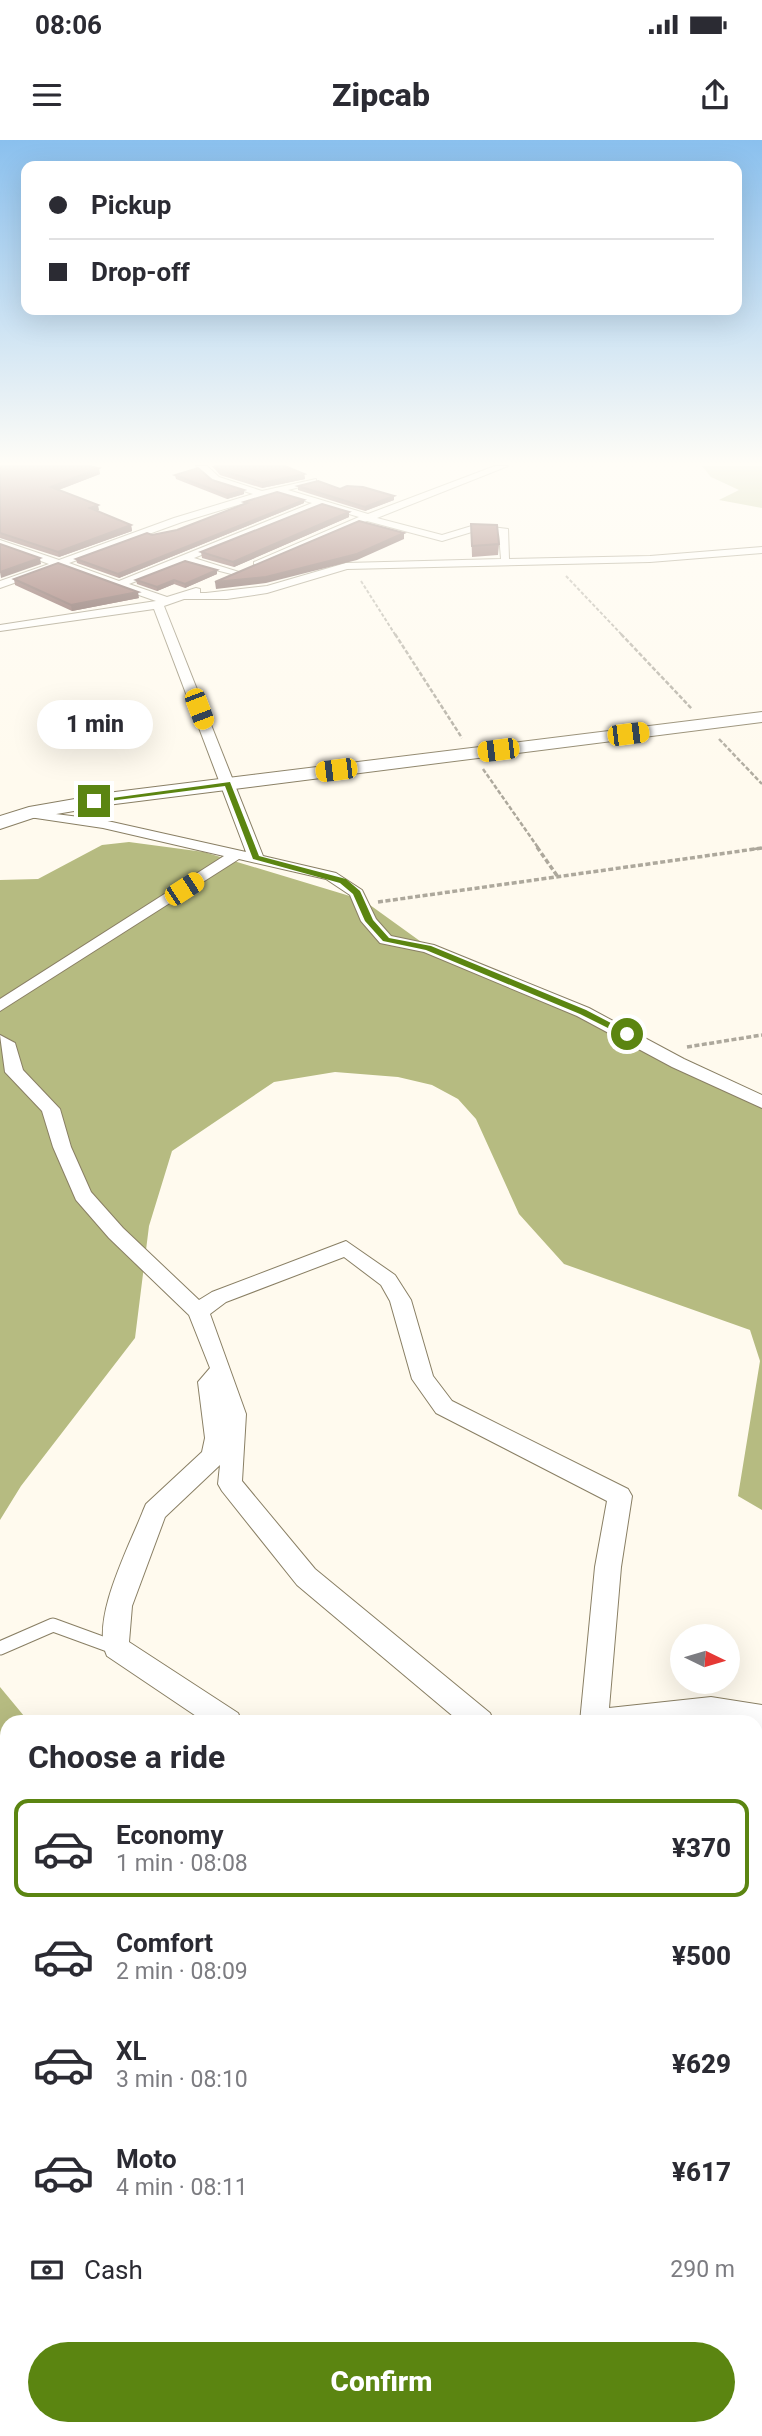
<!DOCTYPE html>
<html lang="en">
<head>
<meta charset="utf-8">
<style>
  body { margin:0; font-family:Roboto,sans-serif; background:#f7f7f7; color:#2b2b33; height:100vh; display:flex; flex-direction:column; font-size:26px; white-space:nowrap }
  * { box-sizing:border-box; margin:0 }
  p { font-size:23px; color:#7c7c81 }
  .icon { flex:none; width:38px; height:38px; fill:none; stroke:currentColor; stroke-width:2; stroke-linecap:round; stroke-linejoin:round }
  .map { position:relative; flex:1; overflow:hidden }
  .side { position:absolute; left:0px; top:1575px; width:763px; height:721px; display:flex; flex-direction:column; background:#fff; border-radius:21px 21px 0 0; box-shadow:0 7px 28px #0002 }
  .side>* { flex:none }
  .hud { position:absolute; left:21px; top:21px; width:721px; height:154px; border-radius:14px; box-shadow:0 7px 28px #0002; display:grid; align-content:center; height:154px; padding:0 28px; background:#fff }
  .needle { width:46px; rotate:95deg }
  .controls { position:absolute; left:670px; top:1484px; display:grid; gap:14px }
  .controls a { display:grid; place-items:center; width:70px; height:70px; border-radius:50%; background:#fff; box-shadow:0 7px 28px #0002; font-size:35px }
  .end { position:absolute; width:32px; height:32px; margin:-16px; border:9px solid #5b8511; background:#fff; box-shadow:0 0 0 4px #fff }
  .from { border-radius:50% }
  .bubble { position:absolute; height:49px; border-radius:24px; background:#fff; box-shadow:0 7px 28px #0002; font-size:23px; font-weight:800; line-height:49px; text-align:center }
  .car { position:absolute; width:21px; height:42px; margin:-21px -10px; border-radius:9px; box-shadow:0 0 5px 2px #0007; background:linear-gradient(#f5c518 24%,#345 0 40%,#f5c518 0 76%,#345 0 86%,#f5c518 0) }
  .hud b { display:flex; align-items:center; gap:24px; height:66px; font-size:26px }
  .hud b+b { border-top:2px solid #e1e1e2 }
  .hud i { width:18px; height:18px; background:#2b2b33 }
  ul { padding:0; list-style:none }
  li { display:flex; align-items:center; gap:21px; height:98px; margin:0 14px 10px; padding:0 14px; border:4px solid transparent; border-radius:14px }
  li div { flex:1 }
  li b { display:block; font-size:26px }
  li em { font-style:normal; font-weight:800 }
  li.active { border-color:#5b8511 }
  li>.icon { width:63px; height:63px; stroke-width:1.5 }
  h2 { padding:0 28px; font-size:32px; line-height:84px }
  .pay { display:flex; align-items:center; gap:18px; height:77px; padding:0 28px; font-size:26px }
  .pay p { margin-inline-start:auto }
  .action { display:flex; gap:14px; margin-top:auto; padding:14px 28px }
  .action a { flex:1; height:80px; border-radius:42px; background:#5b8511; color:#fff; font-size:28px; font-weight:800; line-height:80px; text-align:center }
  .status { display:flex; justify-content:space-between; align-items:center; height:49px; padding:0 35px; background:#fff; direction:ltr }
  .status svg { height:19px; fill:currentColor }
  header { display:flex; justify-content:space-between; align-items:center; height:91px; padding:0 28px; background:#fff; font-size:32px; font-weight:800 }
  .map>svg:first-child { display:block }
</style>
</head>
<body>
<div class="status"><b>08:06</b><svg viewBox="0 0 49 12"><path d="M0 12V9h3v3zM5 12V6h3v6zM10 12V3h3v9zM15 12V0h3v12zM26 1h20v11H26zM47 4h2v5h-2z"/></svg></div>
<header><svg class="icon" aria-label="menu" viewBox="0 0 24 24"><path d="M4 6h16M4 12h16M4 18h16"/></svg>Zipcab<svg class="icon" aria-label="share" viewBox="0 0 24 24"><path d="M12 15V3M7 8l5-5 5 5M5 13v7h14v-7"/></svg></header>
<div class="map">
<svg width="762" height="2296" viewBox="0 0 762 2296">
  <rect width="100%" height="100%" fill="#fffaee"/>
  <g fill="#b6bb81">
    <polygon points="702,326 762,326 762,368 719,360 739,350 711,337"/>
    <polygon points="129,702 204,712 363,760 431,809 762,959 762,1370 738,1356 760,1221 750,1190 564,1124 519,1074 476,979 458,959 432,945 398,937 335,932 274,942 172,1011 149,1086 135,1198 21,1346 0,1380 0,740 38,739 102,705"/>
    <polygon points="0,1547 29,1582 7,1582 7,1768 0,1754"/>
    <polygon points="135,2289 283,2289 281,2296 130,2296"/>
  </g>
  <g fill="none" stroke-linecap="round" stroke-linejoin="round">
    <defs>
      <polyline id="lane" points="0,1508 53,1485 116,1508"/>
      <g id="street">
        <path d="M196,326H207L219,337L262,351L316,339V343L288,350L368,374L495,326H508L377,378L442,395L475,385L508,389L509,419L650,416L762,407V413L650,422L347,429L267,453L227,459H184L164,466L263,716L336,733L362,750L376,779L391,796L434,805L589,868L684,919L762,955V968L672,927L577,876L424,812L380,803L361,781L350,755L326,739L239,719L0,871V859L224,716L103,688L29,677L24,676V670L103,680L246,712L154,469L0,491V485L156,461L59,427L0,448V441L49,424L0,406V400L59,420L174,378L253,354L213,341ZM277,353L312,363L119,441L69,423L182,382ZM322,366L359,377L254,422V426H262L367,381L442,401L475,391L499,394L501,419L346,423L267,446L206,453H200V449L196,448L167,457L129,444L185,422L239,436V432L194,418Z"/>
        <path d="M0,895L15,903L23,930L60,969L71,1007L91,1052L123,1088L199,1160L212,1152L346,1101L395,1135L411,1160L433,1236L452,1261L628,1349L632,1356L621,1427L609,1568L711,1557L762,1565V1591L756,1590V1582H580L595,1427L607,1361L436,1273L412,1239L390,1161L381,1145L344,1117L226,1162L210,1174L246,1274L242,1341L315,1429L490,1573L494,1582H460L297,1445L222,1351L218,1344L220,1325L165,1377L132,1466L129,1502L238,1573L242,1582H205L107,1516C90,1480 129,1407 143,1371L146,1364L202,1312L205,1298L198,1242L210,1228L189,1175L109,1098L76,1060L53,1007L42,971L5,932Z"/>
        <polygon points="756,1953 762,1955 762,1989 756,1987"/>
        <polygon points="574,2289 612,2289 610,2296 572,2296"/>
      </g>
      <polygon id="secondary" points="762,572 762,582 115,664 33,678 0,689 0,676 29,667 115,652"/>
    </defs>
    <use href="#lane" stroke="#897f64" stroke-width="15"/>
    <use href="#street" stroke="#897f64" stroke-width="2"/>
    <use href="#secondary" stroke="#897f64" stroke-width="2"/>
    <g stroke="#ada89c" stroke-width="2" stroke-dasharray="3.5 2" stroke-linecap="butt">
      <polyline points="566,436 623,496"/>
      <polyline points="361,441 396,496"/>
    </g>
    <g stroke="#ada89c" stroke-width="2.5" stroke-dasharray="4.5 2" stroke-linecap="butt">
      <polyline points="395,494 462,598"/>
      <polyline points="621,494 692,569"/>
      <polyline points="719,599 762,644"/>
      <polyline points="483,629 539,709"/>
      <polyline points="754,709 762,708"/>
    </g>
    <g stroke="#ada89c" stroke-width="3.5" stroke-dasharray="5 2.5" stroke-linecap="butt">
      <polyline points="537,707 558,737"/>
      <polyline points="378,762 762,708"/>
      <polyline points="687,907 762,895"/>
    </g>
    <use href="#lane" stroke="#fff" stroke-width="13"/>
    <use href="#street" fill="#fff" fill-rule="evenodd"/>
    <use href="#secondary" fill="#fff" fill-rule="evenodd"/>
  </g>
  <g fill="#60322e">
    <polygon points="0,326 100,334 58,350 99,370 97,371 131,385 132,391 59,417 0,398"/>
    <polygon points="212,326 285,326 304,334 305,339 262,348 220,335"/>
    <polygon points="175,335 212,340 244,350 244,354 227,359 176,339"/>
    <polygon points="298,346 340,349 394,360 365,371 298,350"/>
    <polygon points="244,362 304,363 119,438 77,423 76,419 152,395 177,390 244,364"/>
    <polygon points="349,372 349,377 234,427 202,418 201,412"/>
    <polygon points="471,384 499,404 498,415 472,417"/>
    <polygon points="217,430 217,434 185,448 174,444 157,451 137,444 136,440"/>
    <polygon points="14,439 139,458 72,471 15,445"/>
  </g>
  <g fill="#4e2925">
    <polygon points="99,328 100,334 51,353 51,347"/>
    <polygon points="304,334 305,339 262,348 262,343"/>
    <polygon points="244,350 244,354 227,359 227,355"/>
    <polygon points="394,356 394,360 365,371 365,367"/>
    <polygon points="304,360 304,363 119,438 118,434"/>
    <polygon points="98,365 99,370 91,373 90,368"/>
    <polygon points="349,372 349,377 234,427 233,422"/>
    <polygon points="131,385 132,391 59,417 58,412"/>
    <polygon points="404,393 404,399 357,420 266,443 216,449 215,442"/>
    <polygon points="40,418 41,424 1,438 0,432"/>
    <polygon points="217,430 217,434 185,448 185,444"/>
    <polygon points="174,440 174,444 157,451 157,447"/>
    <polygon points="138,452 139,458 72,471 71,465"/>
  </g>
  <g fill="#703a35" stroke="#4e2925" stroke-width="2">
    <polygon points="0,326 89,326 99,328 51,347 98,365 90,368 131,385 58,412 0,393"/>
    <polygon points="216,326 285,326 304,334 262,343 220,330"/>
    <polygon points="198,328 212,340 244,350 227,355 175,335"/>
    <polygon points="318,341 340,349 347,346 363,347 394,356 365,367 298,346"/>
    <polygon points="277,352 304,360 118,434 76,419 147,393 152,395 177,390 247,363 244,362"/>
    <polygon points="322,364 349,372 233,422 201,412"/>
    <polygon points="359,381 404,393 357,414 266,437 215,442"/>
    <polygon points="471,384 497,385 499,404 472,406"/>
    <polygon points="0,404 40,418 0,432"/>
    <polygon points="185,421 217,430 185,444 174,440 157,447 136,440"/>
    <polygon points="58,423 138,452 71,465 14,439"/>
  </g>
  <linearGradient id="sky" x2="0" y2="1"><stop stop-color="#8ac0ee"/><stop offset="0.5" stop-color="#fffdf7"/><stop offset="1" stop-color="#fffdf7" stop-opacity="0"/></linearGradient>
  <rect width="762" height="647" fill="url(#sky)"/>
  <polygon fill="#5b8511" points="230,642 259,716 346,739 360,751 373,780 389,798 431,806 586,870 632,894 624,896 580,874 426,810 383,801 365,781 353,754 340,743 253,719 225,646 94,663 90,661"/>
</svg>
<div class="controls">
<a><svg class="needle" viewBox="-14 -14 28 28"><path d="M0-13l5 13h-10z" fill="#e53935"/><path d="M0 13l5-13h-10z" fill="#7c7c81"/></svg></a>
</div>
<i class="end from" style="left:627px;top:894px"></i>
<i class="end" style="left:94px;top:661px"></i>
<div class="bubble" style="left:37px;top:560px;width:116px">1 min</div>
<i class="car" style="left:199px;top:569px;rotate:159deg"></i>
<i class="car" style="left:628px;top:594px;rotate:83deg"></i>
<i class="car" style="left:498px;top:610px;rotate:263deg"></i>
<i class="car" style="left:336px;top:630px;rotate:263deg"></i>
<i class="car" style="left:184px;top:749px;rotate:57deg"></i>
<div class="hud">
<b><i class="from"></i>Pickup</b>
<b><i></i>Drop-off</b>
</div>
<section class="side">
<h2>Choose a ride</h2>
<ul>
<li class="active"><svg class="icon" aria-label="car" viewBox="0 0 24 24"><path d="M5 17H2v-5l4-1 3-4h7l3 4 3 1v5h-3M9 17h6M6 11h13"/><circle cx="7" cy="17" r="2"/><circle cx="17" cy="17" r="2"/></svg><div><b>Economy</b><p>1 min · 08:08</p></div><em>¥370</em></li>
<li><svg class="icon" aria-label="car" viewBox="0 0 24 24"><path d="M5 17H2v-5l4-1 3-4h7l3 4 3 1v5h-3M9 17h6M6 11h13"/><circle cx="7" cy="17" r="2"/><circle cx="17" cy="17" r="2"/></svg><div><b>Comfort</b><p>2 min · 08:09</p></div><em>¥500</em></li>
<li><svg class="icon" aria-label="car" viewBox="0 0 24 24"><path d="M5 17H2v-5l4-1 3-4h7l3 4 3 1v5h-3M9 17h6M6 11h13"/><circle cx="7" cy="17" r="2"/><circle cx="17" cy="17" r="2"/></svg><div><b>XL</b><p>3 min · 08:10</p></div><em>¥629</em></li>
<li><svg class="icon" aria-label="car" viewBox="0 0 24 24"><path d="M5 17H2v-5l4-1 3-4h7l3 4 3 1v5h-3M9 17h6M6 11h13"/><circle cx="7" cy="17" r="2"/><circle cx="17" cy="17" r="2"/></svg><div><b>Moto</b><p>4 min · 08:11</p></div><em>¥617</em></li>
</ul>
<div class="pay"><svg class="icon" aria-label="cash" viewBox="0 0 24 24"><path d="M3 7h18v10H3z"/><circle cx="12" cy="12" r="2"/></svg>Cash<p>290 m</p></div>
<div class="action"><a>Confirm</a></div>
</section>
</div>
</body>
</html>
